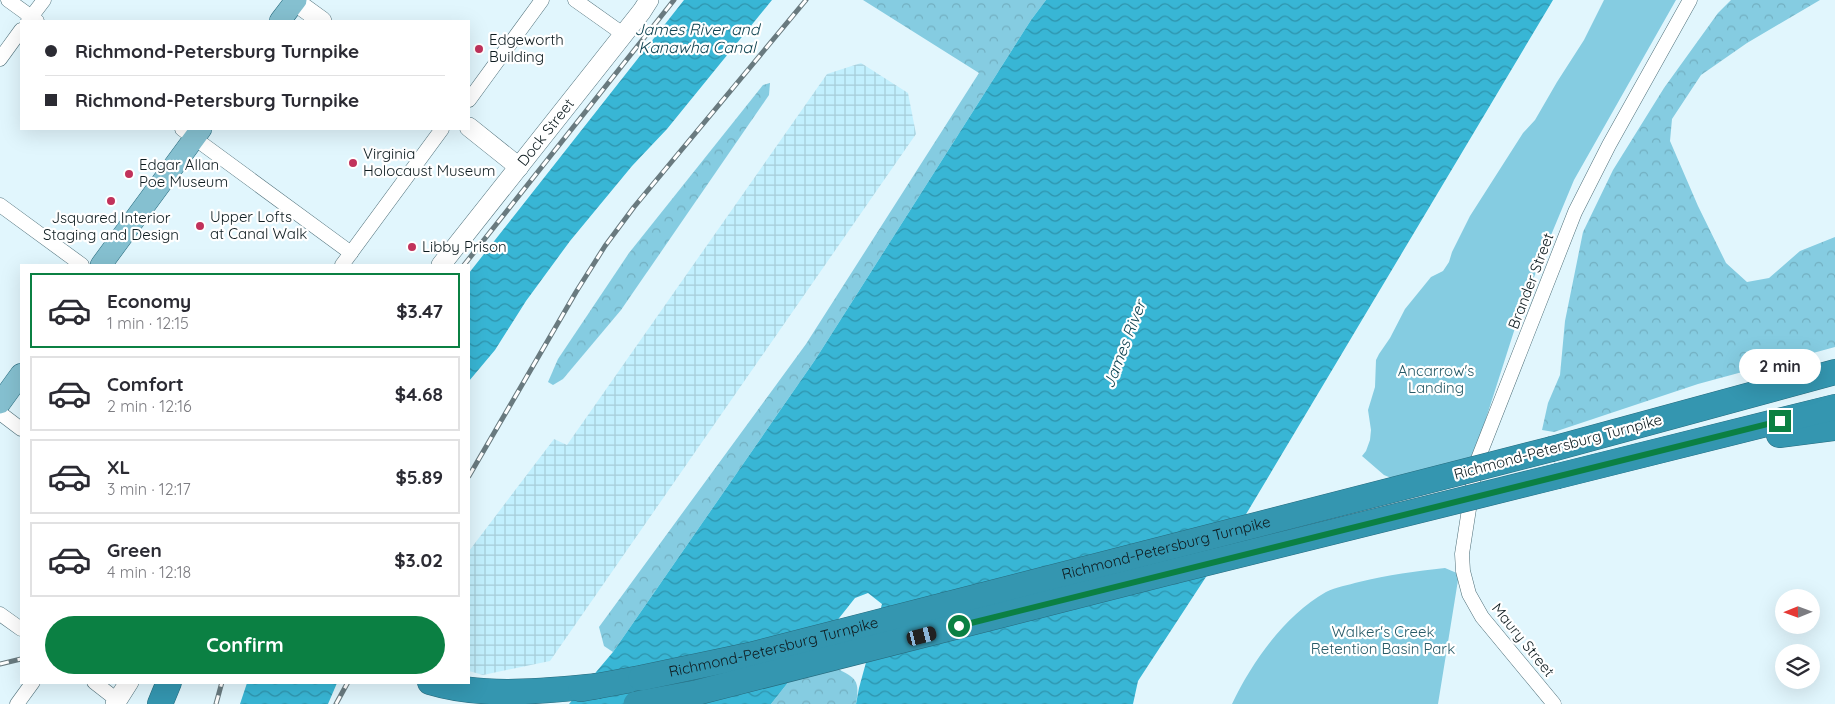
<!DOCTYPE html>
<html lang="en">
<head>
<meta charset="utf-8">
<style>
  body { margin:0; font-family:Quicksand,sans-serif; background:#f7f7f7; color:#2b2b33; height:100vh; display:flex; flex-direction:column; font-size:19px; white-space:nowrap }
  * { box-sizing:border-box; margin:0 }
  p { font-size:16px; color:#7c7c81 }
  .icon { flex:none; width:28px; height:28px; fill:none; stroke:currentColor; stroke-width:2; stroke-linecap:round; stroke-linejoin:round }
  .map { position:relative; flex:1; overflow:hidden }
  .side { position:absolute; left:20px; top:264px; width:450px; height:420px; display:flex; flex-direction:column; background:#fff; border-radius:0px; box-shadow:0 5px 20px #0002 }
  .side>* { flex:none }
  .banner { position:absolute; left:20px; top:20px; width:450px; height:110px; border-radius:0px; box-shadow:0 5px 20px #0002; display:grid; align-content:center; height:110px; padding:0 25px; background:#fff }
  .needle { width:32px; rotate:269deg }
  .tools { position:absolute; left:1775px; top:589px; display:grid; gap:10px }
  .tools a { display:grid; place-items:center; width:45px; height:45px; border-radius:50%; background:#fff; box-shadow:0 5px 20px #0002; font-size:25px }
  .end { position:absolute; width:22px; height:22px; margin:-11px; border:6px solid #0b8043; background:#fff; box-shadow:0 0 0 2px #fff }
  .from { border-radius:50% }
  .bubble { position:absolute; height:35px; border-radius:18px; background:#fff; box-shadow:0 5px 20px #0002; font-size:16px; font-weight:700; line-height:35px; text-align:center }
  .car { position:absolute; width:15px; height:30px; margin:-15px -8px; border-radius:6px; box-shadow:0 0 4px 1px #0007; background:linear-gradient(#222 24%,#8ab4d8 0 40%,#222 0 76%,#8ab4d8 0 86%,#222 0) }
  .banner b { display:flex; align-items:center; gap:18px; height:48px; font-size:19px }
  .banner b+b { border-top:1px solid #e1e1e2 }
  .banner i { width:12px; height:12px; background:#2b2b33 }
  ul { padding:9px 0 0; list-style:none }
  li { display:flex; align-items:center; gap:15px; height:75px; margin:0 10px 8px; padding:0 15px; border:2px solid #e1e1e2; border-radius:0px }
  li div { flex:1 }
  li b { display:block; font-size:19px }
  li em { font-style:normal; font-weight:700 }
  li.current { border-color:#0b8043 }
  li>.icon { width:45px; height:45px; stroke-width:1.5 }
  .action { display:flex; gap:10px; margin-top:auto; padding:10px 25px }
  .action a { flex:1; height:58px; border-radius:30px; background:#0b8043; color:#fff; font-size:20px; font-weight:700; line-height:58px; text-align:center }
  .map>svg:first-child { display:block }
</style>
</head>
<body>
<div class="map">
<svg width="1835" height="704" viewBox="0 0 1835 704">
  <defs>
    <pattern id="industrial-grid" width="8" height="8" patternUnits="userSpaceOnUse" patternTransform="scale(1.25)"><rect width="8" height="8" fill="#c2f0fe"/><path d="M0 4h8M4 0v8" fill="none" stroke="#a6cdd9"/></pattern>
    <pattern id="forest-crowns" width="20" height="18" patternUnits="userSpaceOnUse" patternTransform="scale(1.25)"><rect width="20" height="18" fill="#85cce1"/><path d="M2 6a3 3 0 1 1 6 0M12 15a3 3 0 1 1 6 0" fill="none" stroke="#72afc1"/></pattern>
    <pattern id="water-waves" width="16" height="10" patternUnits="userSpaceOnUse" patternTransform="scale(1.25)"><rect width="16" height="10" fill="#38b6d5"/><path d="M0 5q4-4 8 0t8 0" fill="none" stroke="#2e93ac"/></pattern>
  </defs>
  <rect width="100%" height="100%" fill="#e1f6fd"/>
  <polygon fill="url(#industrial-grid)" points="861,63 908,93 916,134 550,661 483,675 469,671 469,551 554,439 567,445 827,74"/>
  <g fill="#85cce1">
    <polygon points="1604,0 1676,0 1574,180 1539,264 1515,328 1474,456 1396,480 1384,475 1362,456 1366,451 1370,440 1371,430 1368,410 1375,387 1376,360 1379,354 1390,338 1405,309 1431,277 1443,271 1449,262 1452,252 1470,216 1523,133 1535,120 1557,82 1584,40"/>
    <path d="M1445,568L1459,574L1438,704H1232C1252,662 1285,615 1326,592C1336,587 1348,585 1359,582C1388,575 1416,571 1445,568Z"/>
  </g>
  <g fill="url(#forest-crowns)">
    <polygon points="863,0 1046,0 1031,20 815,360 613,652 604,646 599,627 806,344 979,73"/>
    <polygon points="1731,0 1820,0 1747,43 1701,75 1672,119 1670,141 1698,206 1726,263 1747,282 1769,278 1800,251 1835,237 1835,347 1698,384 1554,432 1542,430 1548,403 1560,375 1565,321 1583,232 1613,170 1664,88 1718,13"/>
    <polygon points="770,83 769,95 621,310 563,379 553,385 548,382 558,359 629,253 763,85"/>
    <path d="M836,668C856,678 860,680 856,704H771L790,680Z"/>
  </g>
  <g fill="url(#water-waves)">
    <polygon points="684,0 772,0 667,129 632,166 570,241 526,301 495,350 469,381 469,273"/>
    <polygon points="1046,0 1553,0 1236,531 1138,681 1133,704 856,704 859,688 882,604 868,593 855,598 771,704 569,704 613,652 815,360 1031,20"/>
    <polygon points="247,683 247,682 337,683 328,704 240,704"/>
  </g>
  <g fill="none" stroke-linecap="round" stroke-linejoin="round">
    <defs>
      <g id="street">
        <polyline points="8,0 37,21"/>
        <polyline points="575,0 623,34"/>
        <polyline points="28,21 44,0"/>
        <polyline points="0,59 21,30"/>
        <polyline points="469,100 542,0"/>
        <polyline points="182,129 351,253"/>
        <polyline points="0,205 82,265"/>
        <polyline points="342,265 442,129"/>
        <polyline points="0,413 21,429"/>
        <polyline points="0,614 21,629"/>
        <polyline points="94,682 117,700"/>
        <polyline points="17,704 33,682"/>
        <polyline points="1554,704 1482,617 1469,594 1463,571 1462,554 1476,464 1575,212 1609,145 1690,0"/>
      </g>
      <g id="secondary">
        <polyline points="293,0 322,21"/>
        <polyline points="469,127 519,167"/>
        <path id="s1" d="M441,265L642,11L649,0"/>
        <polyline points="115,704 129,682"/>
      </g>
      <g id="primary">
        <polyline points="280,21 296,0"/>
        <polyline points="101,265 201,129"/>
        <polyline points="0,403 21,374"/>
      </g>
      <g id="highway">
        <polyline points="1779,435 1835,428"/>
        <polyline points="1552,449 1835,372"/>
        <polyline points="1558,476 1835,407"/>
        <path d="M430,682C483,698 543,691 597,686"/>
        <polyline points="581,689 641,678"/>
        <polyline points="160,704 169,682"/>
      </g>
    </defs>
    <use href="#street" stroke="#4f707a" stroke-width="15"/>
    <use href="#secondary" stroke="#4f707a" stroke-width="20"/>
    <use href="#primary" stroke="#276b7e" stroke-width="22"/>
    <use href="#highway" stroke="#276b7e" stroke-width="26"/>
    <use href="#street" stroke="#fff" stroke-width="14"/>
    <use href="#secondary" stroke="#fff" stroke-width="19"/>
    <use href="#primary" stroke="#85c0d0" stroke-width="21"/>
    <use href="#highway" stroke="#3496b0" stroke-width="25"/>
    <defs>
      <g id="rail">
        <polyline points="464,265 674,0"/>
        <polyline points="469,476 576,292 605,246 634,207 806,0"/>
        <polyline points="0,664 21,659"/>
        <polyline points="216,704 222,682"/>
        <polyline points="336,704 348,682"/>
      </g>
    </defs>
    <use href="#rail" stroke="#697a7f" stroke-width="5"/>
    <use href="#rail" stroke="#fff" stroke-width="3" stroke-dasharray="9" stroke-linecap="butt"/>
    <defs>
      <g id="highway-bridge">
        <path id="s2" d="M641,678L750,655L1552,449"/>
        <polyline points="636,704 695,693 1167,573 1558,476"/>
      </g>
    </defs>
    <use href="#highway-bridge" stroke="#276b7e" stroke-width="26" stroke-linecap="butt"/>
    <use href="#highway-bridge" stroke="#3496b0" stroke-width="25"/>
  </g>
  <g fill="none" stroke-linecap="round" stroke-linejoin="round">
    <polyline stroke="#0b8043" stroke-width="6" points="959,626 1780,421"/>
  </g>
  <g fill="#c1325b" stroke="#fff" stroke-width="2">
    <circle cx="479" cy="49" r="5"/>
    <circle cx="353" cy="163" r="5"/>
    <circle cx="129" cy="174" r="5"/>
    <circle cx="111" cy="201" r="5"/>
    <circle cx="200" cy="226" r="5"/>
    <circle cx="412" cy="247" r="5"/>
  </g>
  <g text-anchor="middle" stroke-width="4.5" stroke-linejoin="round" paint-order="stroke">
    <g font-size="15" fill="#0e1c20" stroke="#fff" text-anchor="start">
      <text x="489" y="45">Edgeworth<tspan x="489" dy="17">Building</tspan></text>
      <text x="363" y="159">Virginia<tspan x="363" dy="17">Holocaust Museum</tspan></text>
      <text x="139" y="170">Edgar Allan<tspan x="139" dy="17">Poe Museum</tspan></text>
      <text x="210" y="222">Upper Lofts<tspan x="210" dy="17">at Canal Walk</tspan></text>
      <text x="111" y="223" text-anchor="middle">Jsquared Interior<tspan x="111" dy="17">Staging and Design</tspan></text>
      <text x="422" y="252">Libby Prison</text>
    </g>
    <g font-size="15" fill="#0e1c20" stroke="#fff">
      <text dy="5" stroke="none"><textPath href="#s1" startOffset="169">Dock Street</textPath></text>
      <text transform="translate(1531 281) rotate(-69)" y="5">Brander Street</text>
      <text transform="translate(1558 447) rotate(-15)" y="5">Richmond-Petersburg Turnpike</text>
      <text dy="5" stroke="none"><textPath href="#s2" startOffset="541">Richmond-Petersburg Turnpike</textPath></text>
      <text transform="translate(1523 640) rotate(51)" y="5">Maury Street</text>
      <text dy="5" stroke="none"><textPath href="#s2" startOffset="136">Richmond-Petersburg Turnpike</textPath></text>
    </g>
    <g font-size="15" fill="#275a67" stroke="#fff">
      <text x="1436" y="376">Ancarrow's<tspan x="1436" dy="17">Landing</tspan></text>
      <text x="1383" y="637">Walker's Creek<tspan x="1383" dy="17">Retention Basin Park</tspan></text>
    </g>
    <g font-size="16" font-style="italic" fill="#0f4452" stroke="#fff">
      <text x="697" y="35">James River and<tspan x="697" dy="18">Kanawha Canal</tspan></text>
      <text transform="translate(1124 344) rotate(-69)" y="6">James River</text>
    </g>
  </g>
</svg>
<div class="tools">
<a><svg class="needle" viewBox="-14 -14 28 28"><path d="M0-13l5 13h-10z" fill="#e53935"/><path d="M0 13l5-13h-10z" fill="#7c7c81"/></svg></a>
<a><svg class="icon" aria-label="layers" viewBox="0 0 24 24"><path d="M12 4l9 5-9 5-9-5zM3 14l9 5 9-5"/></svg></a>
</div>
<i class="end from" style="left:959px;top:626px"></i>
<i class="end" style="left:1780px;top:421px"></i>
<div class="bubble" style="left:1739px;top:349px;width:82px">2 min</div>
<i class="car" style="left:922px;top:636px;rotate:76deg"></i>
<div class="banner">
<b><i class="from"></i>Richmond-Petersburg Turnpike</b>
<b><i></i>Richmond-Petersburg Turnpike</b>
</div>
<section class="side">
<ul>
<li class="current"><svg class="icon" aria-label="car" viewBox="0 0 24 24"><path d="M5 17H2v-5l4-1 3-4h7l3 4 3 1v5h-3M9 17h6M6 11h13"/><circle cx="7" cy="17" r="2"/><circle cx="17" cy="17" r="2"/></svg><div><b>Economy</b><p>1 min · 12:15</p></div><em>$3.47</em></li>
<li><svg class="icon" aria-label="car" viewBox="0 0 24 24"><path d="M5 17H2v-5l4-1 3-4h7l3 4 3 1v5h-3M9 17h6M6 11h13"/><circle cx="7" cy="17" r="2"/><circle cx="17" cy="17" r="2"/></svg><div><b>Comfort</b><p>2 min · 12:16</p></div><em>$4.68</em></li>
<li><svg class="icon" aria-label="car" viewBox="0 0 24 24"><path d="M5 17H2v-5l4-1 3-4h7l3 4 3 1v5h-3M9 17h6M6 11h13"/><circle cx="7" cy="17" r="2"/><circle cx="17" cy="17" r="2"/></svg><div><b>XL</b><p>3 min · 12:17</p></div><em>$5.89</em></li>
<li><svg class="icon" aria-label="car" viewBox="0 0 24 24"><path d="M5 17H2v-5l4-1 3-4h7l3 4 3 1v5h-3M9 17h6M6 11h13"/><circle cx="7" cy="17" r="2"/><circle cx="17" cy="17" r="2"/></svg><div><b>Green</b><p>4 min · 12:18</p></div><em>$3.02</em></li>
</ul>
<div class="action"><a>Confirm</a></div>
</section>
</div>
</body>
</html>
